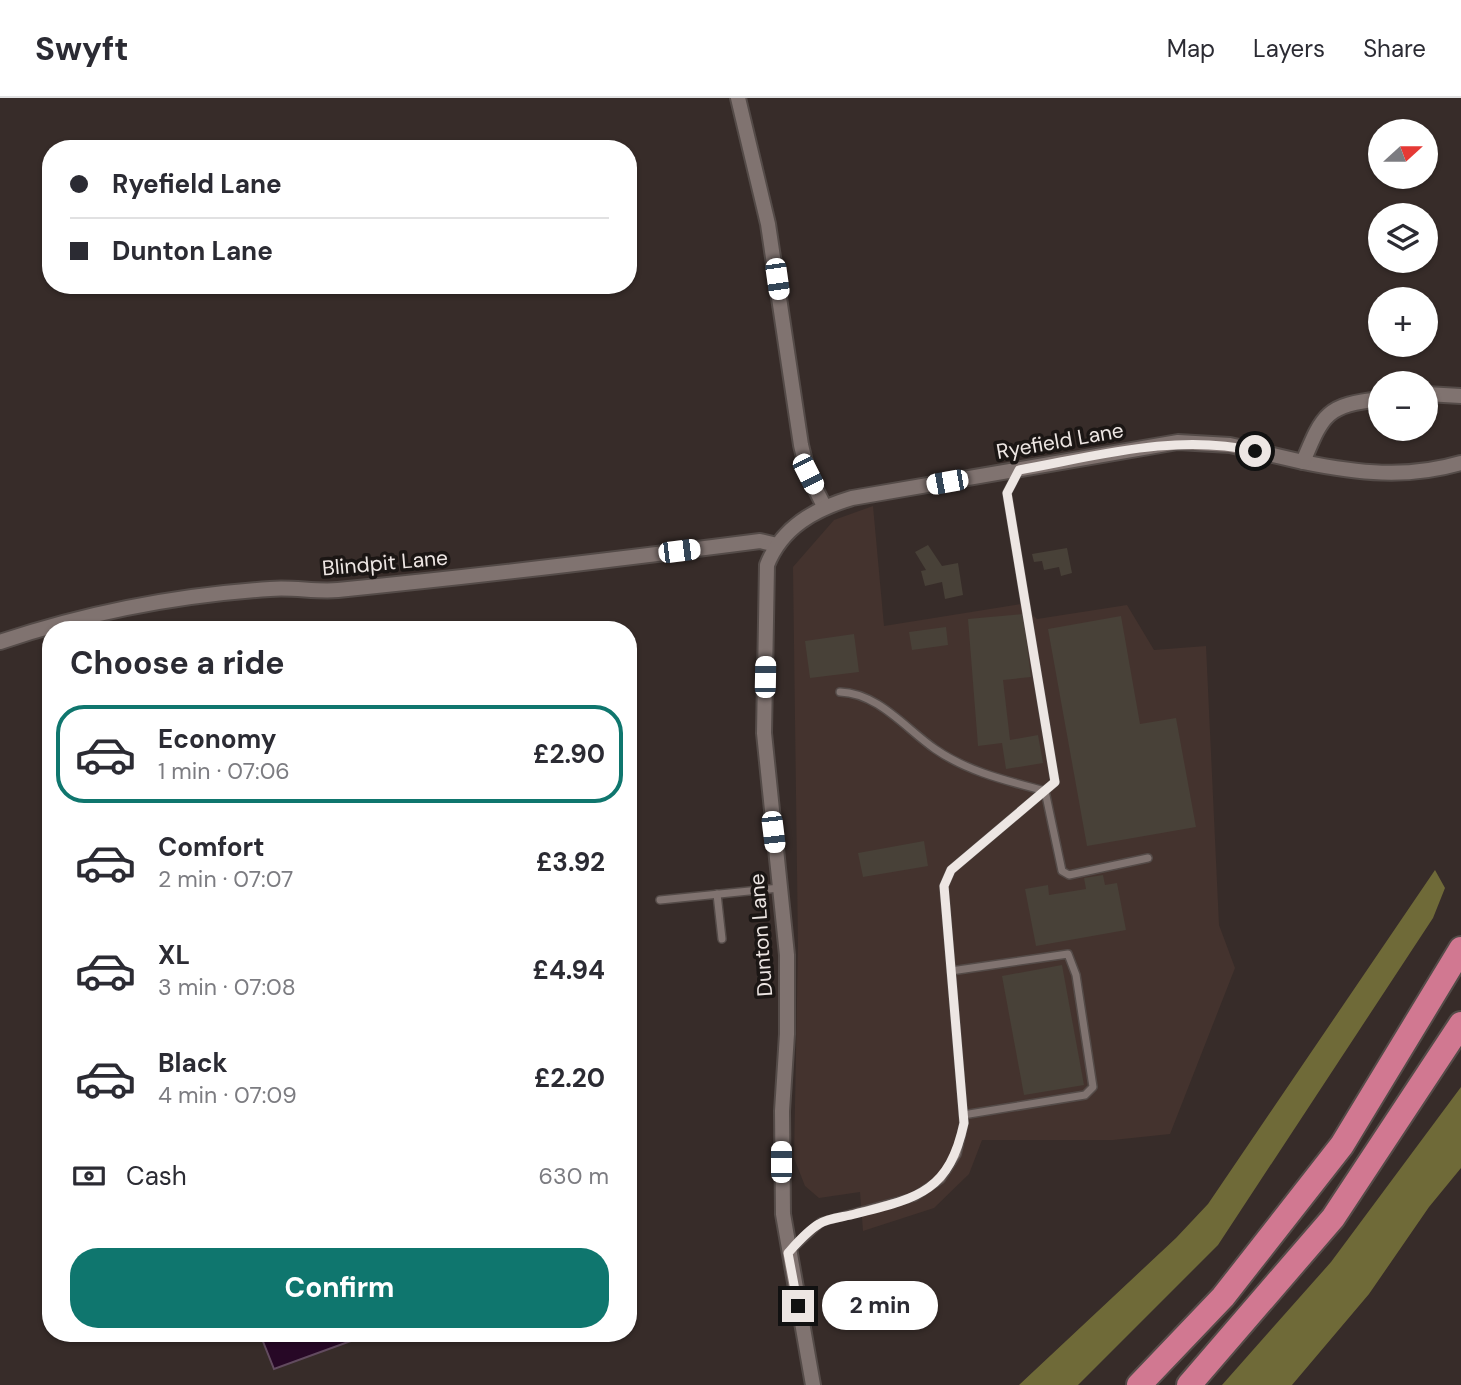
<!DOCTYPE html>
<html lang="en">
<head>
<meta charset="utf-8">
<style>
  body { margin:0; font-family:"DM Sans",sans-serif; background:#f2f2f3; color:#2b2b33; height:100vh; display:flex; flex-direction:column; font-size:26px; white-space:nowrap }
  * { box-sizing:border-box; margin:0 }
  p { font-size:23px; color:#7c7c81 }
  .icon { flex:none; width:38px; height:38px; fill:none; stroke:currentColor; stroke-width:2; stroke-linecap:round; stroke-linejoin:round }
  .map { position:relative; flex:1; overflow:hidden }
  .details { position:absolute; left:42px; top:523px; width:595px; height:721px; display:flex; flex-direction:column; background:#fff; border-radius:28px; box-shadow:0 2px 5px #0004 }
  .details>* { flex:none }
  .hud { position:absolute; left:42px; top:42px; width:595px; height:154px; border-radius:28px; box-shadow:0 2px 5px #0004; display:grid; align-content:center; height:154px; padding:0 28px; background:#fff }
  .needle { width:46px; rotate:69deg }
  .tools { position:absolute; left:1368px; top:21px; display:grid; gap:14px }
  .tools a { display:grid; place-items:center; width:70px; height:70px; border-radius:50%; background:#fff; box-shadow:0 2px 5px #0004; font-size:35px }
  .end { position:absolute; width:32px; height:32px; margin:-16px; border:9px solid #ede6e3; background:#111; box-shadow:0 0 0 4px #111 }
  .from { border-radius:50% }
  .bubble { position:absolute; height:49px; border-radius:24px; background:#fff; box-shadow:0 2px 5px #0004; font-size:23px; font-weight:700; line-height:49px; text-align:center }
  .car { position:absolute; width:21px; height:42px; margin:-21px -10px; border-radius:9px; box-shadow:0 0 5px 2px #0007; background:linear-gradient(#fff 24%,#345 0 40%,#fff 0 76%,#345 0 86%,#fff 0) }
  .hud b { display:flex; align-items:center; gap:24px; height:66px; font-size:26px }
  .hud b+b { border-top:2px solid #e1e1e2 }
  .hud i { width:18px; height:18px; background:#2b2b33 }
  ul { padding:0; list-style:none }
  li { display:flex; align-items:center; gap:21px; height:98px; margin:0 14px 10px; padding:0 14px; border:4px solid transparent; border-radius:28px }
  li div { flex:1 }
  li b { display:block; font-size:26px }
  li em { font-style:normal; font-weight:700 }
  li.current { border-color:#0f766e }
  li>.icon { width:63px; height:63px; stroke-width:1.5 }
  h2 { padding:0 28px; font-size:32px; line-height:84px }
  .pay { display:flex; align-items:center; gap:18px; height:77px; padding:0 28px; font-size:26px }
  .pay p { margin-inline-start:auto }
  .cta { display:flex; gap:14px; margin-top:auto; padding:14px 28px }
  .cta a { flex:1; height:80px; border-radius:28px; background:#0f766e; color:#fff; font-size:28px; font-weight:700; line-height:80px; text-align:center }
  header { display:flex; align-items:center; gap:42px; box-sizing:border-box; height:98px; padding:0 35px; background:#fff; border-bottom:2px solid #e1e1e2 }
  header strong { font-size:33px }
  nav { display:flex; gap:38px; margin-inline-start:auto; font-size:24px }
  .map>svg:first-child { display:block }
</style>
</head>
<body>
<header>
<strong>Swyft</strong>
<nav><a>Map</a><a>Layers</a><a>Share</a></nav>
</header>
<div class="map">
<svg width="1461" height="1287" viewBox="0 0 1461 1287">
  <rect width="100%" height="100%" fill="#372c29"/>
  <polygon fill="#44332e" points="873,408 884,528 1021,506 1037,521 1127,507 1154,552 1206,548 1219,827 1235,870 1170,1036 1113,1042 982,1042 969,1076 934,1110 863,1133 860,1094 819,1100 805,1088 794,1060 798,848 793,469 834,422"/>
  <g fill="#6f6a38">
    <polygon points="1435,772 1445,790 1433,820 1218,1147 1078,1287 1019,1287 1176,1140 1208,1106"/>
    <polygon points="1461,989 1461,1070 1429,1109 1369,1196 1292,1287 1222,1287 1331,1164"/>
  </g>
  <polygon fill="#270826" stroke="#624b5f" stroke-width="2" points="260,1236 370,1236 274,1271"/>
  <g fill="#484138">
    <polygon points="928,447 942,468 958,465 963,497 945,501 942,484 925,488 921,473 926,472 915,454"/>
    <polygon points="1067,450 1072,475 1061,478 1059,469 1044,472 1042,463 1034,464 1032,456"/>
    <polygon points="1023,516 1031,579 1003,582 1010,642 1038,637 1043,665 1006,671 1002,645 978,648 968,521"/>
    <polygon points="1121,518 1140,626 1176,620 1196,729 1087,748 1048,531"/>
    <polygon points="946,529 948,547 912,552 909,534"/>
    <polygon points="854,536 859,574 810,580 805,543"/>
    <polygon points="924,743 928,768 863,779 858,755"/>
    <polygon points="1103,777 1105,787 1117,785 1126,832 1036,848 1025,791 1048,787 1049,797 1086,791 1084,780"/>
    <polygon points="1062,867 1084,987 1024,997 1002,878"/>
  </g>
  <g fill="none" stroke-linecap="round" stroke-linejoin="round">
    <defs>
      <g id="service">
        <path d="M840,594C878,595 906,631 935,651C968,674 1008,683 1045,693L1062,773L1069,777L1148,760"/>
        <polyline points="717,796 722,841"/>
        <polyline points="660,802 780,790"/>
        <polyline points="951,873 1068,856 1076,877 1093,989 1085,997 963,1017"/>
        <polyline points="790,1153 821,1124 914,1099 941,1081 957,1056 964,1025 944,788 951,772 1055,684 1007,395 1019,372"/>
      </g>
      <g id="minor">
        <polyline points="738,0 768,126 801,347 808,376 824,408"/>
        <polyline points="1426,296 1461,298"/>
        <path d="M1303,364C1357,375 1407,381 1461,365"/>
        <path d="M0,544C86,515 178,497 270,491C293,489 316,494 338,492C479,478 620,461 760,443L777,447"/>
        <path d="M813,1287L783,1116L782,1013L787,936V857L764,635L767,467C782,429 815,411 852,400L1178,344L1230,347L1303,364C1323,316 1326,307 1381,301"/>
      </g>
      <g id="motorway">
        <polyline points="1139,1287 1223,1199 1342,1047 1461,851"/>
        <polyline points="1189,1287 1333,1120 1461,926"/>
      </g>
    </defs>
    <use href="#service" stroke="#544b48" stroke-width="10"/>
    <use href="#minor" stroke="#544b48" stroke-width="18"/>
    <use href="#motorway" stroke="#544b48" stroke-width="28"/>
    <use href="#service" stroke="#807370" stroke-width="7"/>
    <use href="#minor" stroke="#807370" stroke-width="14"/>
    <use href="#motorway" stroke="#d17891" stroke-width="24"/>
  </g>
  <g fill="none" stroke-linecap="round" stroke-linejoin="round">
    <path stroke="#ede6e3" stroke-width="9" d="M798,1208L788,1155C797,1145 807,1133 819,1126C828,1120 844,1119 855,1116C918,1100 949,1094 964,1025L944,788L951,772L1055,684L1007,395L1019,372C1097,358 1176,335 1255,353"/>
  </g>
  <g text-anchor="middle" stroke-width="7" stroke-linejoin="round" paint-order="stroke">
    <g font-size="21" fill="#ede6e3" stroke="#1b1614">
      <text transform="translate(1060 343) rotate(-10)" y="7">Ryefield Lane</text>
      <text transform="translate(385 465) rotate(-5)" y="7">Blindpit Lane</text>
      <text transform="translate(761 837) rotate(-94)" y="7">Dunton Lane</text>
    </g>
  </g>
</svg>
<div class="tools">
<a><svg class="needle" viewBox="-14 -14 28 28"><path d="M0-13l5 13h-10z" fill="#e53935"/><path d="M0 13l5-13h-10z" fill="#7c7c81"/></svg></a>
<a><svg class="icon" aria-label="layers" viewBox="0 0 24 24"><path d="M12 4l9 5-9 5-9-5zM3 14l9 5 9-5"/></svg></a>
<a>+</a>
<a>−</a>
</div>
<i class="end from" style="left:1255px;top:353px"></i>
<i class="end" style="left:798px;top:1208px"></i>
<div class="bubble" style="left:822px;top:1183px;width:116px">2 min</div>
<i class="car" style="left:777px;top:181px;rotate:172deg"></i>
<i class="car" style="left:808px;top:376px;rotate:153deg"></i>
<i class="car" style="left:947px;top:384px;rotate:260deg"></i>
<i class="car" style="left:679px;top:453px;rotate:83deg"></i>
<i class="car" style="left:765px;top:579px;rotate:1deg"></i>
<i class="car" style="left:773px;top:734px;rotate:173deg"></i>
<i class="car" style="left:781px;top:1064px;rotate:0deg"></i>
<div class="hud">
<b><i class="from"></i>Ryefield Lane</b>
<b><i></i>Dunton Lane</b>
</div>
<section class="details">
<h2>Choose a ride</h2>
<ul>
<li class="current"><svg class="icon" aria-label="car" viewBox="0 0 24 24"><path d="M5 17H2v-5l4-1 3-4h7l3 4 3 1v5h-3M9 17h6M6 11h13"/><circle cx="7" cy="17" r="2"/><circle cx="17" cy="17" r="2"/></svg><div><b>Economy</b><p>1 min · 07:06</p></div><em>£2.90</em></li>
<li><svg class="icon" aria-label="car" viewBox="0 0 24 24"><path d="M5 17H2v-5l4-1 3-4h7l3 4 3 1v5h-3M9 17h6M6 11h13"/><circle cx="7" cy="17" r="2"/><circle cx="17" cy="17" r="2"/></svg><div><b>Comfort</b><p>2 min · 07:07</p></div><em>£3.92</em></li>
<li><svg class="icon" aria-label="car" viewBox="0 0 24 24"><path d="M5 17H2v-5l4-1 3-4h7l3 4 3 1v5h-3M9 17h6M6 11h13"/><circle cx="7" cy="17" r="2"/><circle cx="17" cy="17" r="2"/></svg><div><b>XL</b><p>3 min · 07:08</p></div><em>£4.94</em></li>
<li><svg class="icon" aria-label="car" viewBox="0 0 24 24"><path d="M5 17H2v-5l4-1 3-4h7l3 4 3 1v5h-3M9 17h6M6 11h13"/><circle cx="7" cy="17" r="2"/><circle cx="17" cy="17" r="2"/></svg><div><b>Black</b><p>4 min · 07:09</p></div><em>£2.20</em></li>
</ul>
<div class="pay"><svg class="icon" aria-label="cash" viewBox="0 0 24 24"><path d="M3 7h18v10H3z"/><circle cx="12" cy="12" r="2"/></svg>Cash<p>630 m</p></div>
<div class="cta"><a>Confirm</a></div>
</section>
</div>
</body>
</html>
